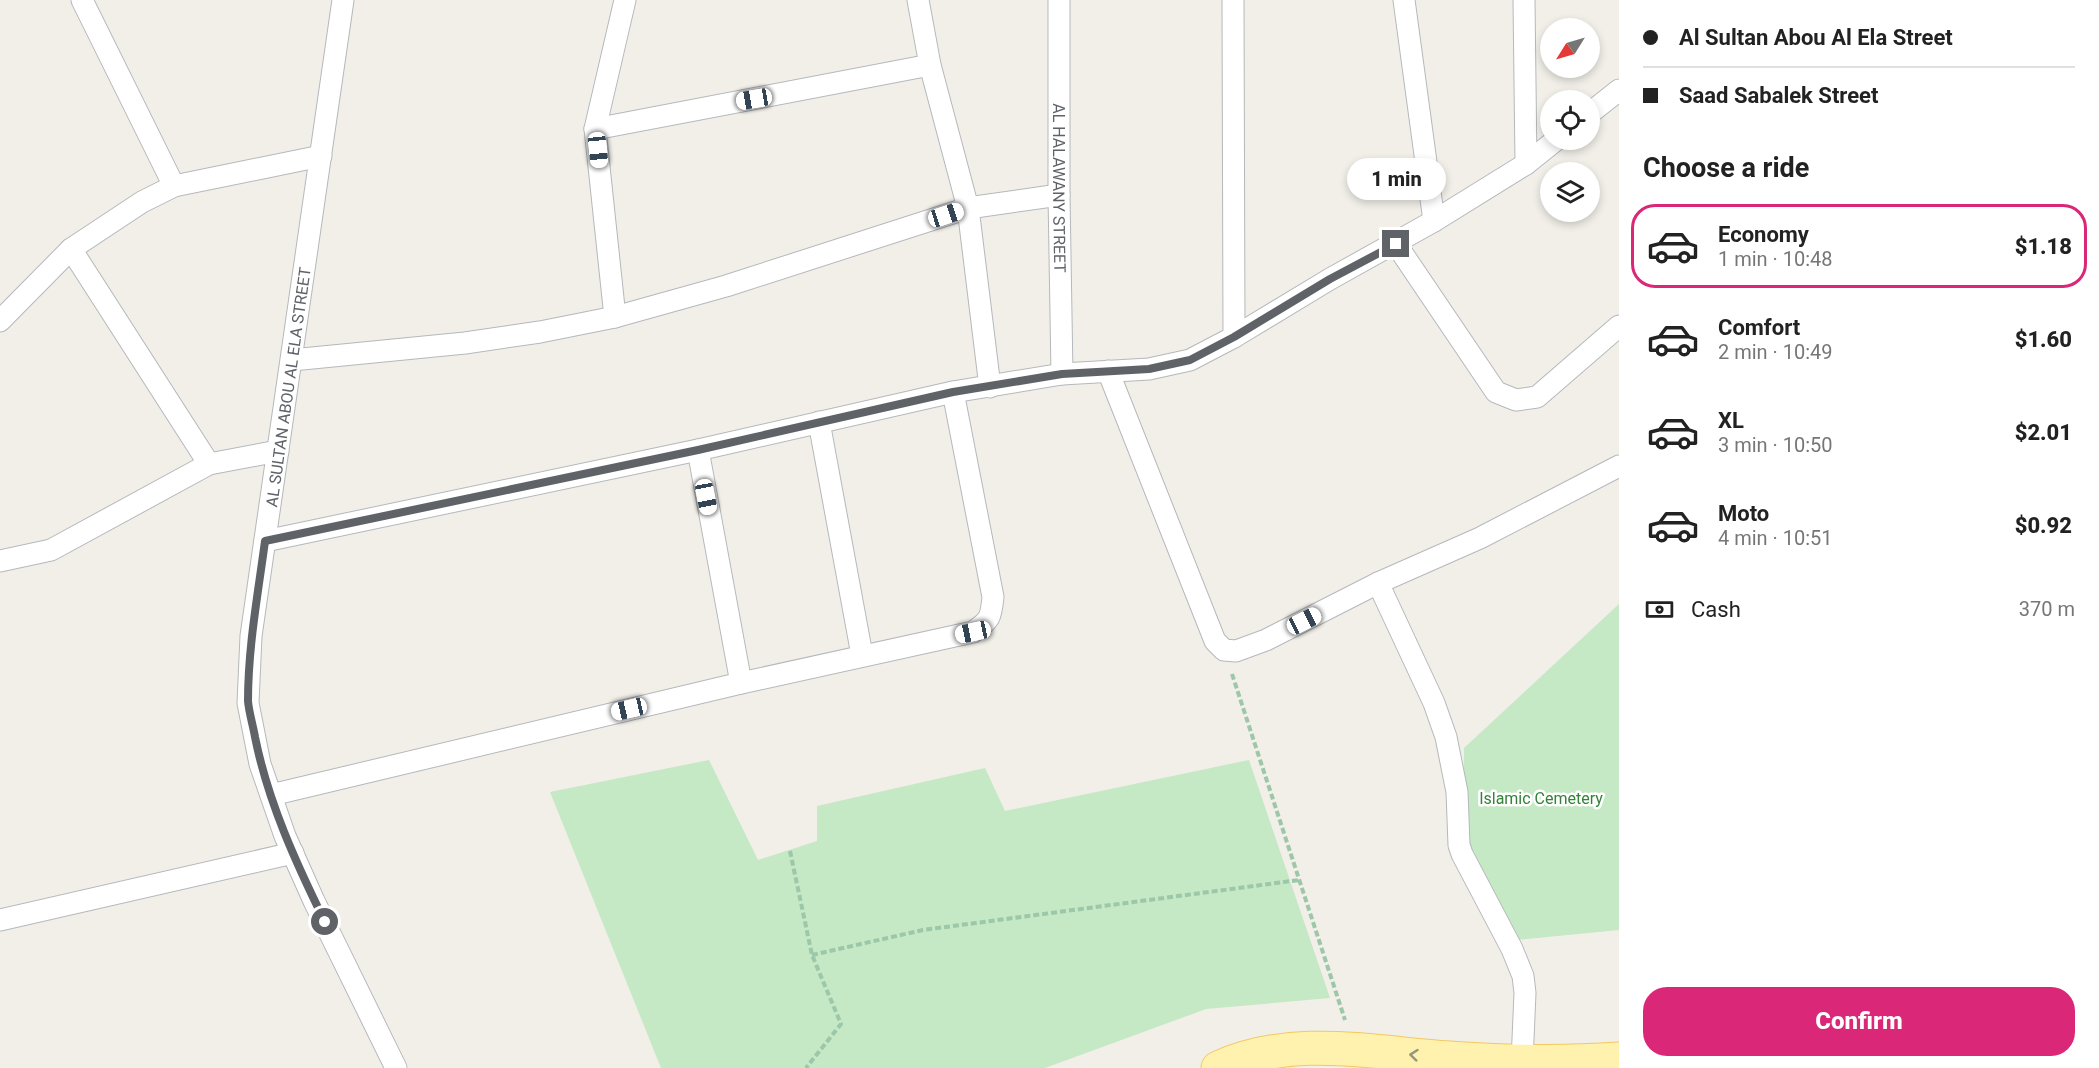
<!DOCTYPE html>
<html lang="en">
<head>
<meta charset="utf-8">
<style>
  body { margin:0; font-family:Roboto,sans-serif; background:#f2f2f2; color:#222; height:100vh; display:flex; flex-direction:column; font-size:22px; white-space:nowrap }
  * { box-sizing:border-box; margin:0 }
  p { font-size:20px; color:#767676 }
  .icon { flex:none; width:33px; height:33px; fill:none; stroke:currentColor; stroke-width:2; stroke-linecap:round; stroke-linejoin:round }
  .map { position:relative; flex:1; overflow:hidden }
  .details { display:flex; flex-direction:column; background:#fff; width:480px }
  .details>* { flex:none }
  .banner { display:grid; align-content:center; height:132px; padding:0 24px; background:#fff }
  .needle { width:39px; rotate:233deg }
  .tools { position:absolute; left:1540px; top:18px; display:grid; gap:12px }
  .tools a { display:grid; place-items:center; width:60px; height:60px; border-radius:50%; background:#fff; box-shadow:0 3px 9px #0003; font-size:30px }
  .end { position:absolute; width:27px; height:27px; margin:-14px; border:8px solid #5f6368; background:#fff; box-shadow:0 0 0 3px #fff }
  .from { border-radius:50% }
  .bubble { position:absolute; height:42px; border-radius:21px; background:#fff; box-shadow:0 3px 9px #0003; font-size:20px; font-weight:800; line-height:42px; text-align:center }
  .car { position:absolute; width:18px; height:36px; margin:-18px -9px; border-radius:8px; box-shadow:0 0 4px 2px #0007; background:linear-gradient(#fff 24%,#345 0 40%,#fff 0 76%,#345 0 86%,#fff 0) }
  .banner b { display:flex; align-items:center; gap:21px; height:57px; font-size:22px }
  .banner b+b { border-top:2px solid #e0e0e0 }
  .banner i { width:15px; height:15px; background:#222 }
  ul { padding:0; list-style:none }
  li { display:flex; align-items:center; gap:18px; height:84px; margin:0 12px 9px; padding:0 12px; border:3px solid transparent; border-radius:24px }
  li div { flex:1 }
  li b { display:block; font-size:22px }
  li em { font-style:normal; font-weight:800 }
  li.selected { border-color:#db2777 }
  li>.icon { width:54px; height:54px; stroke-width:1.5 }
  h2 { padding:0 24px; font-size:27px; line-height:72px }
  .pay { display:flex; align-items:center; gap:15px; height:66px; padding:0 24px; font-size:22px }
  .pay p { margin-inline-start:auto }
  .cta { display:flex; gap:12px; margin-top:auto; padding:12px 24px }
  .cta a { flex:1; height:69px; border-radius:24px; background:#db2777; color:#fff; font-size:24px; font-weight:800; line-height:69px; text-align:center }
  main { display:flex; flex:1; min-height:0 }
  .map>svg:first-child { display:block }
</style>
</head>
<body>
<main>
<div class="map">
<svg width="1619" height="1068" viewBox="0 0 1619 1068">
  <rect width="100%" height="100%" fill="#f1efe8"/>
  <g fill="#c5e8c5">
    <polygon points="1619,604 1619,930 1517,940 1463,849 1464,748"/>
    <polygon points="709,760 758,860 817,841 817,806 985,768 1005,811 1249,760 1330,998 1206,1009 1045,1068 661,1068 550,792"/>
  </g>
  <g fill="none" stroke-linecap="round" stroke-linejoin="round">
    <defs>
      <g id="minor">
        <polyline points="82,0 174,186"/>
        <polyline points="343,0 251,636 248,703 260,764 285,836 314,901 396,1068"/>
        <polyline points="918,0 930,65 968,208 990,387"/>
        <path id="s1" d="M1059,0V195L1062,374"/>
        <polyline points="1233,0 1234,337"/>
        <polyline points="1404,0 1434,221"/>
        <polyline points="1524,0 1526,164"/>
        <polyline points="1590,113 1619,90"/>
        <polyline points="595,129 930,65"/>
        <polyline points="1396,244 1496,392 1516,400 1537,397 1619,326"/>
        <polyline points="71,249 209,464"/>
        <polyline points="615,317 595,129 625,0"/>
        <polyline points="0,321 71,249 142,202 174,186 321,156"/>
        <polyline points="292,360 465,343 540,332 615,317 726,286 968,208 1059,195"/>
        <polyline points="1108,371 1215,641 1224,650 1236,651 1266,640 1378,583 1480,538 1619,466"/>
        <polyline points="819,422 862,655"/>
        <polyline points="698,450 741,683"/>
        <polyline points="265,541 698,450 953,392 1062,374 1149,369 1190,360 1234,337 1330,279 1434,221 1526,164 1556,140"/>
        <polyline points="0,561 51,550 209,464 278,451"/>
        <polyline points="1378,583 1434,703 1446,737 1457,792 1459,845 1462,854 1512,949 1523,976 1525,993 1522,1062"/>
        <path d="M271,795L741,683L973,632C990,620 991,618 993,597L953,392"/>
        <polyline points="0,920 293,853"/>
      </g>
      <path id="primary" d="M1218,1068C1291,1034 1374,1053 1449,1058C1506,1062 1562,1063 1619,1059"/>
    </defs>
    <use href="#minor" stroke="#b5b8bc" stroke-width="23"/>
    <use href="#primary" stroke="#f2c960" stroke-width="35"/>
    <g stroke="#9cc7a9" stroke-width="4" stroke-dasharray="6 3" stroke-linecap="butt">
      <polyline points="1232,674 1345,1020"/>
      <polyline points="790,851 812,955 841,1024 806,1068"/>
      <polyline points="812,955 923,930 1299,880"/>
    </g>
    <use href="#minor" stroke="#fff" stroke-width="21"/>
    <use href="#primary" stroke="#fff2af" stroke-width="33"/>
  </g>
  <defs><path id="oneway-chevron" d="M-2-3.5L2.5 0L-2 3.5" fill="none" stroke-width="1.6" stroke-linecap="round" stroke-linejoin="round" transform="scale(1.5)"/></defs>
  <use stroke="#979581" href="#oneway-chevron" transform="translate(1414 1055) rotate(-174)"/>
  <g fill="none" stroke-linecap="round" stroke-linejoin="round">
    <path stroke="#5f6368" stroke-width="8" d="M325,922C296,863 268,802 255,737C253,725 249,713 248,701C248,647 258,594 265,541L698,450L953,392L1062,374L1149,369L1190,360L1234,337L1330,279L1396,244"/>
  </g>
  <g text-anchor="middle" stroke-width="5" stroke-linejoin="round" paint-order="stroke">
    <g font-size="16" fill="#5f6368" stroke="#fff">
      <text dy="6" stroke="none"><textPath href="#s1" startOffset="188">AL HALAWANY STREET</textPath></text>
      <text transform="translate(288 387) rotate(-82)" y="6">AL SULTAN ABOU AL ELA STREET</text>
    </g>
    <g font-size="16" fill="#348238" stroke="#fff">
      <text x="1541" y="804">Islamic Cemetery</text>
    </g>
  </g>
</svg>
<div class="tools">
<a><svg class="needle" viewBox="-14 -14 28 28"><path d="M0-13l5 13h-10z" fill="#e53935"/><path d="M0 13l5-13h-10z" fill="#767676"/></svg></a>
<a><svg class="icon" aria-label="locate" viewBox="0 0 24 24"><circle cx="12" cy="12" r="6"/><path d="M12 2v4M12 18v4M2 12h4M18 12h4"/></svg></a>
<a><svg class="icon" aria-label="layers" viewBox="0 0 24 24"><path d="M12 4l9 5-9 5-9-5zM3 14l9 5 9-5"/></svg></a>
</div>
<i class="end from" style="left:325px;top:922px"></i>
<i class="end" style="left:1396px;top:244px"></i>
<div class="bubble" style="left:1347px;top:158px;width:99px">1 min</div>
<i class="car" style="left:754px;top:99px;rotate:260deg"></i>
<i class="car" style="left:598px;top:150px;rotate:174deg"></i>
<i class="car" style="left:946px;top:215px;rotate:72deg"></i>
<i class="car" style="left:706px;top:497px;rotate:169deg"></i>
<i class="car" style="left:1304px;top:621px;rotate:63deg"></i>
<i class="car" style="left:973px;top:632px;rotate:258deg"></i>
<i class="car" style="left:629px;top:709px;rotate:257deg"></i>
</div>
<section class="details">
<div class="banner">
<b><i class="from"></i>Al Sultan Abou Al Ela Street</b>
<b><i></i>Saad Sabalek Street</b>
</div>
<h2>Choose a ride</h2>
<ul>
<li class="selected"><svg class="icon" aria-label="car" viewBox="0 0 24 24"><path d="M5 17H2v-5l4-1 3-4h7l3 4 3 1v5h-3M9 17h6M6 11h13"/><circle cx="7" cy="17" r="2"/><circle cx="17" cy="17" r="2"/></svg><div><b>Economy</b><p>1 min · 10:48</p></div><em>$1.18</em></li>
<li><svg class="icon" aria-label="car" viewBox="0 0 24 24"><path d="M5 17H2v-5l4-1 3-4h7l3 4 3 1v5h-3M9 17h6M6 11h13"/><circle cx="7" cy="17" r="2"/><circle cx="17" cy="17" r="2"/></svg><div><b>Comfort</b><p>2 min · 10:49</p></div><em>$1.60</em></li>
<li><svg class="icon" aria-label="car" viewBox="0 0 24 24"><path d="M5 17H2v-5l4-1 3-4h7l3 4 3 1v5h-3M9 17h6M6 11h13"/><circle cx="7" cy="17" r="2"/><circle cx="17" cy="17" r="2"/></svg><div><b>XL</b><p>3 min · 10:50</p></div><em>$2.01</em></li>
<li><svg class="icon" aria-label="car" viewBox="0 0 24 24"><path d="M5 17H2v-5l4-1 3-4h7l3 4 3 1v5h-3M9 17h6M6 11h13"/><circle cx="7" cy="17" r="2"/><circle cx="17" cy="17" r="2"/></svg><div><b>Moto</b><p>4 min · 10:51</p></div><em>$0.92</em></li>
</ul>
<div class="pay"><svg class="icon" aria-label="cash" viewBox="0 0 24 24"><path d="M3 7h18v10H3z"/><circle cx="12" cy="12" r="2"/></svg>Cash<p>370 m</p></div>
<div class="cta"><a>Confirm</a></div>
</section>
</main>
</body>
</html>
